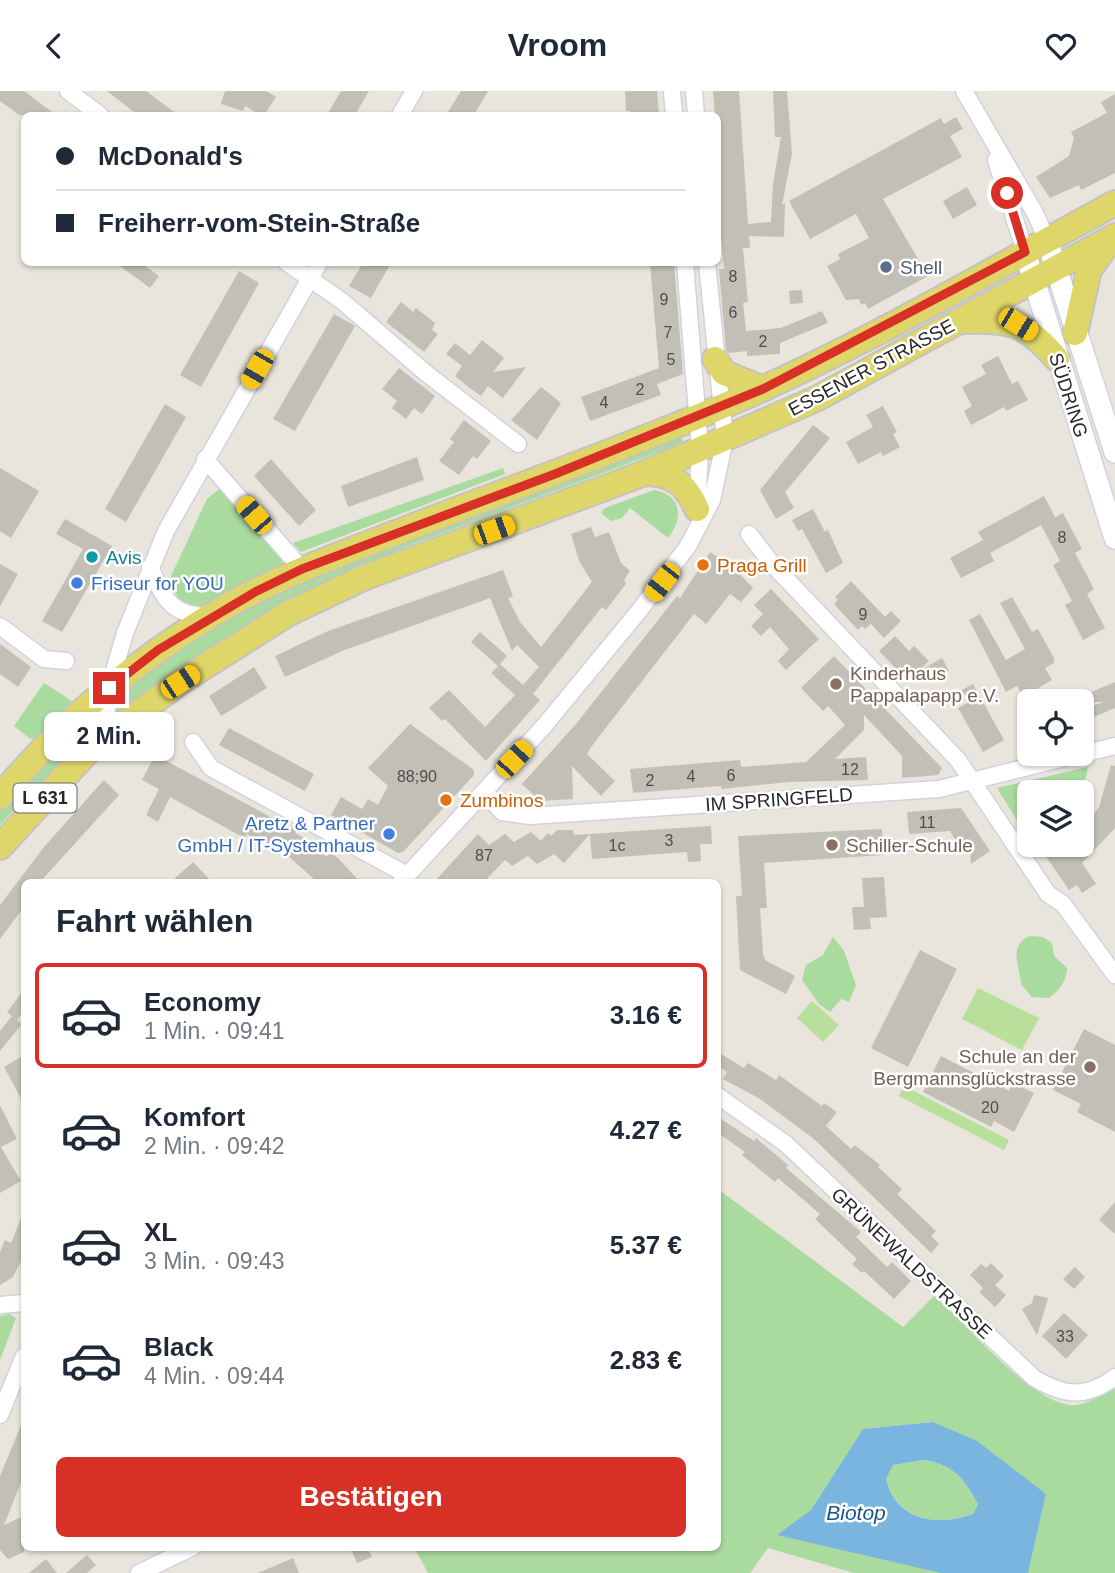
<!DOCTYPE html>
<html lang="de">
<head>
<meta charset="utf-8">
<style>
  body { margin:0; font-family:Arial,sans-serif; background:#f2f2f3; color:#1f2937; height:100vh; display:flex; flex-direction:column; font-size:26px; white-space:nowrap }
  * { box-sizing:border-box; margin:0 }
  p { font-size:23px; color:#747a83 }
  .icon { flex:none; width:38px; height:38px; fill:none; stroke:currentColor; stroke-width:2; stroke-linecap:round; stroke-linejoin:round }
  .map { position:relative; flex:1; overflow:hidden }
  .details { position:absolute; left:21px; top:788px; width:700px; height:672px; display:flex; flex-direction:column; background:#fff; border-radius:10px; box-shadow:0 2px 5px #0004 }
  .details>* { flex:none }
  .banner { position:absolute; left:21px; top:21px; width:700px; height:154px; border-radius:10px; box-shadow:0 2px 5px #0004; display:grid; align-content:center; height:154px; padding:0 35px; background:#fff }
  .controls { position:absolute; left:1017px; top:598px; display:grid; gap:14px }
  .controls a { display:grid; place-items:center; width:77px; height:77px; border-radius:10px; background:#fff; box-shadow:0 2px 5px #0004; font-size:35px }
  .end { position:absolute; width:32px; height:32px; margin:-16px; border:9px solid #d93025; background:#fff; box-shadow:0 0 0 4px #fff }
  .from { border-radius:50% }
  .bubble { position:absolute; height:49px; border-radius:10px; background:#fff; box-shadow:0 2px 5px #0004; font-size:23px; font-weight:600; line-height:49px; text-align:center }
  .car { position:absolute; width:21px; height:42px; margin:-21px -10px; border-radius:9px; box-shadow:0 0 5px 2px #0007; background:linear-gradient(#f5c518 24%,#345 0 40%,#f5c518 0 76%,#345 0 86%,#f5c518 0) }
  .banner b { display:flex; align-items:center; gap:24px; height:66px; font-size:26px }
  .banner b+b { border-top:2px solid #e0e1e3 }
  .banner i { width:18px; height:18px; background:#1f2937 }
  ul { padding:0; list-style:none }
  li { display:flex; align-items:center; gap:21px; height:105px; margin:0 14px 10px; padding:0 21px; border:4px solid transparent; border-radius:10px }
  li div { flex:1 }
  li b { display:block; font-size:26px }
  li em { font-style:normal; font-weight:600 }
  li.current { border-color:#d93025 }
  li>.icon { width:63px; height:63px; stroke-width:1.5 }
  h2 { padding:0 35px; font-size:32px; line-height:84px }
  .action { display:flex; gap:14px; margin-top:auto; padding:14px 35px }
  .action a { flex:1; height:80px; border-radius:10px; background:#d93025; color:#fff; font-size:28px; font-weight:600; line-height:80px; text-align:center }
  header { display:flex; justify-content:space-between; align-items:center; height:91px; padding:0 35px; background:#fff; font-size:32px; font-weight:600 }
  .map>svg:first-child { display:block }
</style>
</head>
<body>
<header><svg class="icon" aria-label="back" viewBox="0 0 24 24"><path d="M15 5l-7 7 7 7"/></svg>Vroom<svg class="icon" aria-label="heart" viewBox="0 0 24 24"><path d="M12 20l-8-8c-3-5 5-10 8-4 3-6 11-1 8 4z"/></svg></header>
<div class="map">
<svg width="1115" height="1482" viewBox="0 0 1115 1482">
  <rect width="100%" height="100%" fill="#e9e5dc"/>
  <g fill="#a9da9e">
    <polygon points="681,346 683,351 675,355 408,455 334,487 113,626 123,597 162,567 270,503"/>
    <polygon points="503,377 505,383 301,461 293,452"/>
    <polygon points="219,398 226,401 283,463 281,478 200,518 185,516 172,498 171,485 207,408"/>
    <path d="M654,399C683,404 683,428 668,447L630,417L622,427L611,430L601,422L605,417Z"/>
    <polygon points="44,592 72,610 36,647 30,648 14,635"/>
    <polygon points="93,622 97,625 82,648 0,734 0,719"/>
    <polygon points="1088,676 1082,706 1082,702 1029,702 1029,749 997,697"/>
    <path d="M1030,845L1043,846L1052,852L1054,865L1067,877C1067,889 1059,900 1049,907L1032,906L1021,893C1020,874 1007,855 1030,845Z"/>
    <polygon points="833,846 844,860 856,894 849,911 841,908 830,921 819,913 802,889 806,874 823,864"/>
    <path d="M718,1098L903,1236L935,1204C963,1231 1038,1319 1076,1314C1088,1313 1103,1302 1115,1297V1482H1028L1046,1403L933,1331L863,1338L811,1419L942,1482H854L768,1457L750,1482H428L414,1456H718Z"/>
    <polygon points="9,1223 16,1227 0,1269 0,1225"/>
    <path d="M923,1369C953,1373 964,1387 978,1413L973,1423C937,1436 897,1430 886,1388L893,1374Z"/>
  </g>
  <g fill="#b8e09b">
    <polygon points="978,897 1039,927 1022,959 962,928"/>
    <polygon points="812,910 839,934 823,951 797,927"/>
    <polygon points="904,995 1009,1049 1004,1059 899,1005"/>
  </g>
  <path fill="#7ab5e0" fill-rule="evenodd" d="M933,1331L977,1350L1046,1403L1028,1482H941L777,1444L811,1419L863,1338ZM923,1369C953,1373 964,1387 978,1413L973,1423C937,1436 896,1430 886,1388L893,1374Z"/>
  <g fill="#c2bfb7">
    <polygon points="0,0 24,0 56,24 19,24 0,10"/>
    <polygon points="107,0 146,0 178,24 138,24"/>
    <polygon points="225,0 266,0 276,6 264,24 260,24 245,15 243,20 221,13"/>
    <polygon points="341,0 369,0 355,24 327,24"/>
    <polygon points="461,0 488,0 474,24 446,24"/>
    <polygon points="625,0 657,0 659,24 631,24 630,20 626,20"/>
    <polygon points="713,0 739,0 748,133 771,131 773,93 781,46 775,46 773,0 787,0 792,63 782,114 785,112 784,146 749,145 750,157 743,157 748,211 743,212 746,240 781,237 822,220 828,232 780,252 780,263 747,265 747,260 729,262 726,259 719,178 724,178 721,144 718,143 718,136 721,135 718,113 718,24 715,24"/>
    <polygon points="1115,3 1115,82 1081,99 1079,94 1050,107 1036,86 1069,65 1074,47 1071,41 1107,22 1101,11"/>
    <polygon points="956,26 963,38 950,45 962,66 883,108 928,185 868,218 865,212 861,214 859,208 846,209 827,175 840,168 838,163 869,147 856,123 810,148 789,110 941,27 944,33"/>
    <polygon points="967,96 977,114 953,128 943,110"/>
    <polygon points="116,172 141,172 159,185 150,197"/>
    <polygon points="363,172 391,172 371,207 349,195"/>
    <polygon points="650,172 674,172 683,283 657,293 661,304 590,330 581,306 659,277"/>
    <polygon points="239,180 259,192 201,296 180,284"/>
    <polygon points="802,199 803,212 790,213 789,200"/>
    <polygon points="401,211 413,221 416,217 435,232 432,239 438,243 424,261 386,231"/>
    <polygon points="334,223 355,235 295,340 273,328"/>
    <polygon points="482,249 504,267 493,281 526,276 503,307 488,295 481,305 467,295 455,285 462,275 446,263 455,252 470,264"/>
    <polygon points="998,265 1012,293 1018,290 1028,309 1006,320 1004,316 971,334 964,320 972,315 962,296 986,283 981,274"/>
    <polygon points="399,277 435,305 422,323 414,317 406,328 392,317 397,310 382,298"/>
    <polygon points="541,296 561,312 537,349 511,329"/>
    <polygon points="165,313 186,326 126,431 105,418"/>
    <polygon points="883,315 897,341 893,343 900,356 883,365 881,361 858,373 846,351 873,336 866,324"/>
    <polygon points="464,329 491,350 477,368 473,365 459,384 439,370 454,351 450,348"/>
    <polygon points="813,334 830,347 785,401 794,417 776,428 760,399"/>
    <polygon points="417,366 424,389 348,416 341,395"/>
    <polygon points="271,368 316,419 299,435 254,385"/>
    <polygon points="0,377 39,400 11,447 0,440"/>
    <polygon points="1044,405 1055,426 1063,422 1082,458 1075,462 1094,498 1087,503 1105,537 1083,549 1065,514 1072,510 1053,474 1060,470 1041,434 990,462 994,470 961,487 950,467 983,449 978,441"/>
    <polygon points="813,418 825,441 828,439 843,472 826,482 802,438 798,440 792,429"/>
    <polygon points="65,428 112,455 62,541 42,530 83,458 56,443"/>
    <polygon points="591,436 595,446 609,441 621,472 630,480 624,489 626,493 606,519 602,516 533,603 540,609 486,670 445,628 442,630 429,617 449,599 485,636 515,604 491,582 498,575 471,551 480,541 507,565 500,573 523,594 539,576 517,554 512,560 490,507 342,560 285,586 275,565 328,540 503,479 513,505 508,507 520,531 541,556 592,491 579,470 571,443"/>
    <polygon points="710,461 735,478 753,497 741,511 730,503 706,533 694,523 591,656 587,663 615,690 601,705 572,675 573,708 540,710 522,693 576,633 677,505 680,507"/>
    <polygon points="0,473 18,483 0,515"/>
    <polygon points="851,490 885,526 891,520 901,530 884,547 871,533 865,538 862,535 858,539 834,513 838,509 835,506"/>
    <polygon points="771,498 819,548 786,579 778,570 789,558 770,536 761,545 751,535 763,523 754,514"/>
    <polygon points="1012,506 1032,541 1038,538 1054,567 1054,572 1045,577 1052,589 1023,606 1017,595 1006,601 969,529 980,523 1006,569 1025,558 1000,512"/>
    <polygon points="895,545 909,560 914,555 929,570 908,590 879,560"/>
    <polygon points="0,553 31,576 18,596 0,583"/>
    <polygon points="834,565 942,677 938,684 902,687 902,665 864,624 864,639 835,668 866,666 868,689 789,691 721,698 721,695 633,702 630,678 740,669 741,676 806,671 845,634 828,615 823,620 801,597"/>
    <polygon points="942,567 949,580 932,590 924,577"/>
    <polygon points="254,576 267,597 221,625 209,605"/>
    <polygon points="1115,591 1115,617 1082,631 1082,618 1104,611 1068,611"/>
    <polygon points="973,593 1004,649 983,661 958,617 969,611 962,599"/>
    <polygon points="410,633 474,679 474,684 403,761 398,762 331,724 341,706 362,718 368,708 378,714 388,695 368,677"/>
    <polygon points="229,637 314,683 305,700 219,654"/>
    <polygon points="155,664 297,740 295,742 313,752 326,766 331,762 338,767 360,791 317,791 285,762 247,743 246,746 239,744 170,706 158,731 146,724 159,698 142,689"/>
    <polygon points="1111,674 1115,675 1115,737 1082,772 1096,793 1082,802 1077,794 1069,799 1045,764 1060,754 1082,754 1082,740 1099,716"/>
    <polygon points="104,689 119,704 40,791 24,791 24,816 0,848 0,814 44,756"/>
    <polygon points="961,717 990,760 971,773 970,759 962,760 950,740 909,743 907,721"/>
    <polygon points="711,735 712,753 700,753 701,770 688,771 687,761 592,768 590,743 564,772 554,763 537,773 528,765 512,775 505,769 484,791 434,791 478,743 489,754 505,743 514,751 531,741 541,750 548,742 551,745 557,739 573,739 574,744"/>
    <polygon points="882,738 883,764 764,772 767,817 760,817 763,862 765,869 795,885 786,903 740,879 736,805 742,805 738,745"/>
    <polygon points="193,771 212,791 171,791"/>
    <polygon points="884,786 887,826 870,827 871,838 854,839 852,816 864,816 862,787"/>
    <polygon points="920,859 957,878 908,976 871,957"/>
    <polygon points="24,899 24,919 17,929 7,921"/>
    <polygon points="12,925 22,933 0,960 0,940"/>
    <polygon points="1084,938 1115,954 1115,1041 1077,1021 1081,1013 1053,999"/>
    <polygon points="718,961 744,977 748,972 776,989 779,984 822,1015 824,1012 837,1021 826,1035 851,1058 855,1054 880,1074 878,1076 902,1098 897,1103 936,1140 931,1145 939,1153 931,1162 814,1048 760,1008 723,988 727,981 718,975"/>
    <polygon points="24,964 24,1013 4,976"/>
    <polygon points="941,965 1009,1000 1013,992 1034,1002 1014,1041 994,1030 991,1036 923,1001"/>
    <polygon points="0,1014 17,1048 1,1056 21,1090 0,1102"/>
    <polygon points="718,1026 754,1050 756,1047 788,1074 786,1077 861,1141 856,1146 887,1176 892,1171 911,1190 894,1208 864,1180 862,1182 852,1173 857,1168 815,1128 820,1123 778,1087 775,1091 742,1064 745,1061 718,1042"/>
    <polygon points="1115,1111 1115,1143 1099,1129"/>
    <polygon points="24,1120 24,1171 21,1170 13,1186 0,1194 0,1161 5,1149 11,1152"/>
    <polygon points="991,1172 1004,1185 995,1194 1006,1204 995,1216 979,1201 983,1197 970,1184 981,1173 986,1177"/>
    <polygon points="1075,1176 1085,1186 1074,1198 1063,1188"/>
    <polygon points="1034,1204 1048,1207 1037,1244 1022,1218 1032,1212"/>
    <polygon points="1064,1222 1088,1244 1066,1268 1042,1245"/>
    <polygon points="24,1327 24,1384 4,1434 24,1425 24,1461 8,1468 0,1459 0,1385"/>
    <polygon points="350,1456 367,1456 372,1466 357,1472"/>
    <polygon points="87,1464 96,1474 87,1482 66,1482"/>
    <polygon points="293,1467 299,1482 258,1482"/>
    <polygon points="46,1468 57,1482 29,1482"/>
  </g>
  <g fill="none" stroke-linecap="round" stroke-linejoin="round">
    <defs>
      <g id="street">
        <polyline points="68,0 100,24"/>
        <polyline points="672,0 674,24"/>
        <polyline points="694,0 696,24"/>
        <polyline points="964,0 1035,122 1047,149"/>
        <polyline points="400,24 414,0"/>
        <polyline points="996,69 1025,161"/>
        <polyline points="287,172 342,210 427,283 518,353"/>
        <polyline points="685,172 700,358 697,417"/>
        <polyline points="205,368 302,478"/>
        <polyline points="749,443 773,474 958,669 1048,803 1063,813 1115,884"/>
        <path d="M150,476C164,508 171,525 209,525"/>
        <polyline points="0,535 44,568 66,570"/>
        <polyline points="193,651 211,677 407,784"/>
        <polyline points="92,654 107,618 109,597 125,542 166,440 319,172"/>
        <polyline points="1082,663 1115,655"/>
        <polyline points="485,701 502,721 530,725 939,698 1080,663"/>
        <polyline points="401,791 544,635 639,520 688,455 712,409 725,348 707,172"/>
        <path d="M718,1005L786,1053L1034,1287C1064,1305 1086,1308 1115,1286"/>
        <polyline points="0,1214 24,1212"/>
        <polyline points="0,1324 24,1265"/>
        <polyline points="139,1482 193,1456"/>
      </g>
      <g id="secondary">
        <polyline points="1047,149 1115,361"/>
        <polyline points="1025,161 1115,447"/>
      </g>
      <g id="primary">
        <path d="M963,230C1010,228 1026,232 1057,268"/>
        <polyline points="1075,242 1089,179 1108,152"/>
        <polyline points="715,268 724,282 763,298"/>
        <path d="M645,382C672,382 686,393 697,418"/>
        <path d="M0,706C59,635 129,575 207,527C269,488 339,464 406,438C512,397 618,360 723,315C858,258 986,182 1115,112"/>
        <polyline points="0,756 90,658 180,591 289,522 363,487 645,382 816,308 1115,145"/>
      </g>
    </defs>
    <use href="#street" stroke="#d1d2e0" stroke-width="19"/>
    <use href="#secondary" stroke="#d1d2e0" stroke-width="24"/>
    <use href="#primary" stroke="#c3c3c3" stroke-width="28"/>
    <use href="#street" stroke="#fff" stroke-width="16"/>
    <use href="#secondary" stroke="#fff" stroke-width="21"/>
    <use href="#primary" stroke="#dfd66a" stroke-width="24"/>
  </g>
  <g fill="none" stroke-linecap="round" stroke-linejoin="round">
    <polyline stroke="#d93025" stroke-width="9" points="109,597 158,559 255,501 302,478 555,383 763,298 1025,161 1007,102"/>
  </g>
  <circle fill="#5c6f8a" stroke="#fff" stroke-width="2.5" cx="886" cy="176" r="7"/>
  <circle fill="#0f9aa8" stroke="#fff" stroke-width="2.5" cx="92" cy="466" r="7"/>
  <g fill="#e8710a" stroke="#fff" stroke-width="2.5">
    <circle cx="703" cy="474" r="7"/>
    <circle cx="446" cy="709" r="7"/>
  </g>
  <g fill="#3f7fe0" stroke="#fff" stroke-width="2.5">
    <circle cx="77" cy="492" r="7"/>
    <circle cx="389" cy="743" r="7"/>
  </g>
  <g fill="#8d6e63" stroke="#fff" stroke-width="2.5">
    <circle cx="836" cy="593" r="7"/>
    <circle cx="832" cy="754" r="7"/>
    <circle cx="1090" cy="976" r="7"/>
  </g>
  <g text-anchor="middle" stroke-width="5" stroke-linejoin="round" paint-order="stroke">
    <g font-size="16" fill="#4e4e4c">
      <text x="733" y="191">8</text>
      <text x="664" y="214">9</text>
      <text x="733" y="227">6</text>
      <text x="668" y="247">7</text>
      <text x="763" y="256">2</text>
      <text x="671" y="274">5</text>
      <text x="640" y="304">2</text>
      <text x="604" y="317">4</text>
      <text x="1062" y="452">8</text>
      <text x="863" y="529">9</text>
      <text x="850" y="684">12</text>
      <text x="731" y="690">6</text>
      <text x="417" y="691">88;90</text>
      <text x="691" y="691">4</text>
      <text x="650" y="695">2</text>
      <text x="927" y="737">11</text>
      <text x="669" y="755">3</text>
      <text x="617" y="760">1c</text>
      <text x="484" y="770">87</text>
      <text x="990" y="1022">20</text>
      <text x="1065" y="1251">33</text>
    </g>
    <rect fill="#fff" stroke="#686868" stroke-width="2" x="13.5" y="692.5" width="63" height="29" rx="5"/>
    <g font-size="18" font-weight="bold" fill="#282828">
      <text x="45" y="713">L 631</text>
    </g>
    <g font-size="19" fill="#4e5e75" stroke="#fff" text-anchor="start">
      <text x="900" y="183">Shell</text>
    </g>
    <g font-size="19" fill="#282828" stroke="#fff">
      <text transform="translate(871 276) rotate(-28)" y="7">ESSENER STRASSE</text>
      <text transform="translate(1069 304) rotate(72)" y="7">SÜDRING</text>
      <text transform="translate(779 708) rotate(-4)" y="7">IM SPRINGFELD</text>
      <text transform="translate(912 1172) rotate(43)" y="7">GRÜNEWALDSTRASSE</text>
    </g>
    <g font-size="19" fill="#0d838f" stroke="#fff" text-anchor="start">
      <text x="106" y="473">Avis</text>
    </g>
    <g font-size="19" fill="#c56008" stroke="#fff" text-anchor="start">
      <text x="717" y="481">Praga Grill</text>
      <text x="460" y="716">Zumbinos</text>
    </g>
    <g font-size="19" fill="#366cbe" stroke="#fff" text-anchor="start">
      <text x="91" y="499">Friseur for YOU</text>
      <text x="375" y="739" text-anchor="end">Aretz &amp; Partner<tspan x="375" dy="22">GmbH / IT-Systemhaus</tspan></text>
    </g>
    <g font-size="19" fill="#785e54" stroke="#fff" text-anchor="start">
      <text x="850" y="589">Kinderhaus<tspan x="850" dy="22">Pappalapapp e.V.</tspan></text>
      <text x="846" y="761">Schiller-Schule</text>
      <text x="1076" y="972" text-anchor="end">Schule an der<tspan x="1076" dy="22">Bergmannsglückstrasse</tspan></text>
    </g>
    <g font-size="21" font-style="italic" fill="#1c5388" stroke="#fff">
      <text x="856" y="1429">Biotop</text>
    </g>
  </g>
</svg>
<div class="controls">
<a><svg class="icon" aria-label="locate" viewBox="0 0 24 24"><circle cx="12" cy="12" r="6"/><path d="M12 2v4M12 18v4M2 12h4M18 12h4"/></svg></a>
<a><svg class="icon" aria-label="layers" viewBox="0 0 24 24"><path d="M12 4l9 5-9 5-9-5zM3 14l9 5 9-5"/></svg></a>
</div>
<i class="end from" style="left:1007px;top:102px"></i>
<i class="end" style="left:109px;top:597px"></i>
<div class="bubble" style="left:44px;top:621px;width:130px">2 Min.</div>
<i class="car" style="left:1018px;top:233px;rotate:121deg"></i>
<i class="car" style="left:257px;top:278px;rotate:210deg"></i>
<i class="car" style="left:254px;top:424px;rotate:319deg"></i>
<i class="car" style="left:494px;top:439px;rotate:70deg"></i>
<i class="car" style="left:662px;top:491px;rotate:218deg"></i>
<i class="car" style="left:180px;top:591px;rotate:57deg"></i>
<i class="car" style="left:514px;top:668px;rotate:43deg"></i>
<div class="banner">
<b><i class="from"></i>McDonald's</b>
<b><i></i>Freiherr-vom-Stein-Straße</b>
</div>
<section class="details">
<h2>Fahrt wählen</h2>
<ul>
<li class="current"><svg class="icon" aria-label="car" viewBox="0 0 24 24"><path d="M5 17H2v-5l4-1 3-4h7l3 4 3 1v5h-3M9 17h6M6 11h13"/><circle cx="7" cy="17" r="2"/><circle cx="17" cy="17" r="2"/></svg><div><b>Economy</b><p>1 Min. · 09:41</p></div><em>3.16 €</em></li>
<li><svg class="icon" aria-label="car" viewBox="0 0 24 24"><path d="M5 17H2v-5l4-1 3-4h7l3 4 3 1v5h-3M9 17h6M6 11h13"/><circle cx="7" cy="17" r="2"/><circle cx="17" cy="17" r="2"/></svg><div><b>Komfort</b><p>2 Min. · 09:42</p></div><em>4.27 €</em></li>
<li><svg class="icon" aria-label="car" viewBox="0 0 24 24"><path d="M5 17H2v-5l4-1 3-4h7l3 4 3 1v5h-3M9 17h6M6 11h13"/><circle cx="7" cy="17" r="2"/><circle cx="17" cy="17" r="2"/></svg><div><b>XL</b><p>3 Min. · 09:43</p></div><em>5.37 €</em></li>
<li><svg class="icon" aria-label="car" viewBox="0 0 24 24"><path d="M5 17H2v-5l4-1 3-4h7l3 4 3 1v5h-3M9 17h6M6 11h13"/><circle cx="7" cy="17" r="2"/><circle cx="17" cy="17" r="2"/></svg><div><b>Black</b><p>4 Min. · 09:44</p></div><em>2.83 €</em></li>
</ul>
<div class="action"><a>Bestätigen</a></div>
</section>
</div>
</body>
</html>
